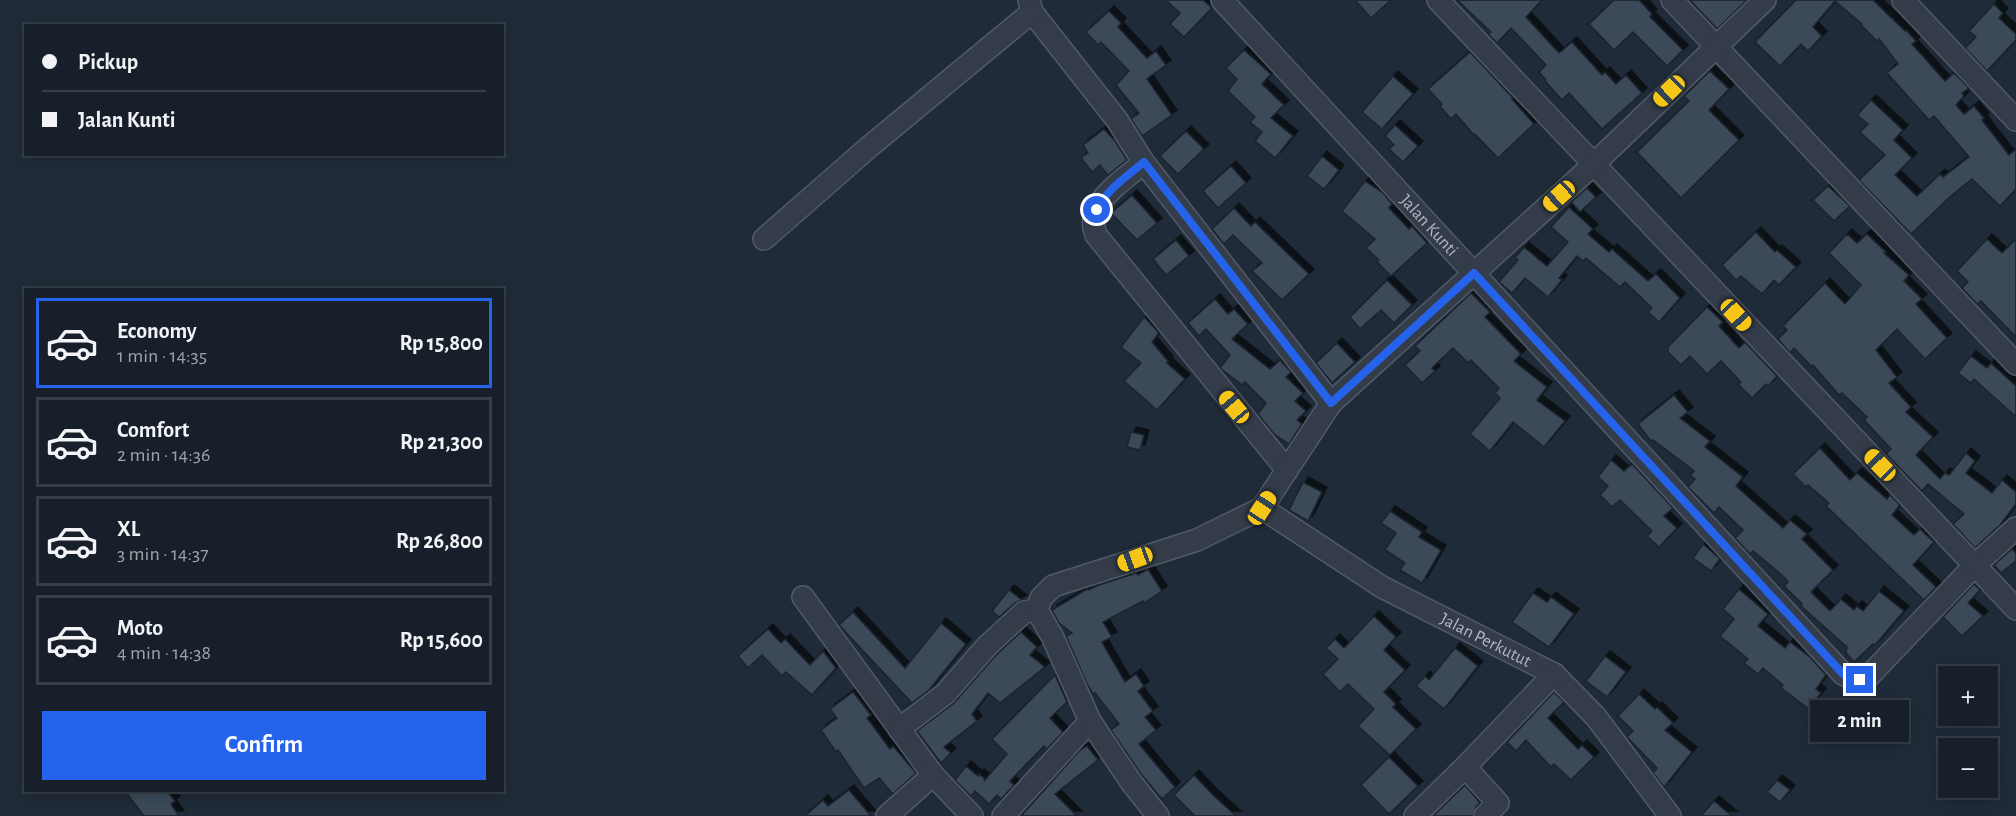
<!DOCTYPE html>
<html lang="en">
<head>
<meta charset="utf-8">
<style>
  body { margin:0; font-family:"Alegreya Sans",sans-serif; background:#242d36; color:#f1f3f6; height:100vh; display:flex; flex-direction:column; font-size:22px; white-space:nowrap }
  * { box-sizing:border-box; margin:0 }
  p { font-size:20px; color:#9ea3a8 }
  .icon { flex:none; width:33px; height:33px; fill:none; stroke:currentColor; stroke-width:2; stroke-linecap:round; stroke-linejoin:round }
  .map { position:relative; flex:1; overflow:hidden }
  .details { position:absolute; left:24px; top:288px; width:480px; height:504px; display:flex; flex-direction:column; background:#17202a; border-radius:0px; box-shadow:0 3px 15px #0003,0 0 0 2px #363e47 }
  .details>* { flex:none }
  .hud { position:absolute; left:24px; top:24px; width:480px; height:132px; border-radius:0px; box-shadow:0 3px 15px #0003,0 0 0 2px #363e47; display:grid; align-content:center; height:132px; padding:0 18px; background:#17202a }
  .controls { position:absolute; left:1938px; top:666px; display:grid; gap:12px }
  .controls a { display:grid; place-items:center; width:60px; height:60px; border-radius:0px; background:#17202a; box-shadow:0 3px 15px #0003,0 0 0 2px #363e47; font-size:30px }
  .end { position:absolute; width:27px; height:27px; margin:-14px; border:8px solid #2563eb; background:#fff; box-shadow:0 0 0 3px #fff }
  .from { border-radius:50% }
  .bubble { position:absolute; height:42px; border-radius:0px; background:#17202a; box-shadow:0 3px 15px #0003,0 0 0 2px #363e47; font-size:20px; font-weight:600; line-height:42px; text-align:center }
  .car { position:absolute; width:18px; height:36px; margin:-18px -9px; border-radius:8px; box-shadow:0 0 4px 2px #0007; background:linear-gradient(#f5c518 24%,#345 0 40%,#f5c518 0 76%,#345 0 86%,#f5c518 0) }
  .hud b { display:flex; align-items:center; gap:21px; height:57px; font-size:22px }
  .hud b+b { border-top:2px solid #363e47 }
  .hud i { width:15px; height:15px; background:#f1f3f6 }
  ul { padding:10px 0 0; list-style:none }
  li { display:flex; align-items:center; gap:18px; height:90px; margin:0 12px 9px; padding:0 6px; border:3px solid #363e47; border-radius:0px }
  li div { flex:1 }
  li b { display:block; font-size:22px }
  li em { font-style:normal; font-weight:600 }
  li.active { border-color:#2563eb }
  li>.icon { width:54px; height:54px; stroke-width:1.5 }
  .primary-button { display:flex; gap:12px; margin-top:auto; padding:12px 18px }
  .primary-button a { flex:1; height:69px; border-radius:0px; background:#2563eb; color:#fff; font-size:24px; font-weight:600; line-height:69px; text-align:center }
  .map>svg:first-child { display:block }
</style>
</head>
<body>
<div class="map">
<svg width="2016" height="816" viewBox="0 0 2016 816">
  <defs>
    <filter id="shadow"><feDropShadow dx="5" dy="-5" stdDeviation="0" flood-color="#0009"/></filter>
  </defs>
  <rect width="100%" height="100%" fill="#1f2b38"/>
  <g fill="#3b4958" stroke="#1b232f" stroke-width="1.5" filter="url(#shadow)">
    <polygon points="1166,0 1203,0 1212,8 1184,37 1170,24 1180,13"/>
    <polygon points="1355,0 1391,0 1371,18"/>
    <polygon points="1457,0 1542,0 1526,17 1559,53 1572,42 1602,75 1605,72 1616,84 1626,75 1642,93 1602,129 1569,93 1562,100 1545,81 1546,80 1539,72 1546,65 1511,28 1497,43 1488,34 1491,32"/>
    <polygon points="1614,0 1639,0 1652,14 1650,17 1683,50 1667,66 1633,32 1614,50 1589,24"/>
    <polygon points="1690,0 1747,0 1717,29"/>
    <polygon points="1796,0 1873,0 1905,31 1906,30 1916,41 1912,44 1945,81 1954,73 1969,88 1962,93 1964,96 1956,105 1964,114 1974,106 1984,118 1982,120 2009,155 2016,149 2016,189 2000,206 1972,179 1952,195 1911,234 1859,180 1885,155 1860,132 1868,124 1857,115 1871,100 1903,130 1894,140 1912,158 1895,175 1917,196 1940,174 1943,177 1969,157 1934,116 1929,120 1887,73 1898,64 1879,39 1877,41 1861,25 1862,24 1835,1 1813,27 1822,36 1808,51 1801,44 1780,66 1755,42"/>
    <polygon points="1994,4 2003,13 1999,18 2016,34 2016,40 1987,71 1965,48 1976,37 1969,31"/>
    <polygon points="1109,11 1121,23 1118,27 1147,58 1156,51 1166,65 1147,79 1172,115 1142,136 1131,119 1139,113 1116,85 1129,71 1101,42 1098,45 1086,32"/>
    <polygon points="1244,50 1271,74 1262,84 1284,105 1271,118 1293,136 1275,158 1255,141 1262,132 1250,122 1255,117 1228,91 1237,79 1226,68"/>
    <polygon points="1470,52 1513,98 1512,99 1534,124 1498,158 1475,134 1474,135 1456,114 1451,119 1440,106 1442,104 1428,89"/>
    <polygon points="1710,71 1729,89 1709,110 1739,140 1681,198 1637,152 1689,101 1684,96"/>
    <polygon points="1393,76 1413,94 1382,129 1362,112"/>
    <polygon points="1395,125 1418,146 1403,162 1389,149 1394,145 1385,136"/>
    <polygon points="1104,129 1115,141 1127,160 1108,175 1100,165 1092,172 1081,158 1088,153 1083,145"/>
    <polygon points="1186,131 1204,149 1178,174 1160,156"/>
    <polygon points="1322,156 1339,170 1324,189 1307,176"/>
    <polygon points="1231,166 1246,183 1218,208 1203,191"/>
    <polygon points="1365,181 1383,193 1392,204 1389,208 1409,229 1412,226 1427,243 1391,276 1377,262 1379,260 1366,248 1375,239 1342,211"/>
    <polygon points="1828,186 1850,206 1834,221 1813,200"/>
    <polygon points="1587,188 1596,197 1580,212 1571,202"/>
    <polygon points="1132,195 1157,223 1137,240 1111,213"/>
    <polygon points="1569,207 1593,229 1588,234 1609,252 1612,249 1648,281 1656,274 1680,298 1659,322 1648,312 1652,308 1625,282 1620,287 1586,258 1583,261 1577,256 1559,278 1562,280 1548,297 1525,278 1512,293 1499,282 1518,260 1515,258 1524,247 1547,266 1568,242 1551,227"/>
    <polygon points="1234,208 1251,226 1255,222 1309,274 1282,300 1252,271 1262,263 1233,235 1224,244 1212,229"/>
    <polygon points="1756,232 1775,252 1777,250 1796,267 1779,285 1774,280 1762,294 1741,276 1736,280 1722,265"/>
    <polygon points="1847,234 1857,243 1867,234 1886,252 1884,253 1909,275 1904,281 1922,299 1916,304 1947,338 1925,359 1897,329 1876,350 1897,377 1889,383 1911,407 1906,412 1933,437 1916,455 1940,479 1945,473 1949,475 1966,453 1975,461 1966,473 1992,493 2002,480 2016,492 2016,504 2000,525 1975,548 1953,524 1964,514 1928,484 1922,491 1886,454 1891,449 1864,420 1867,417 1842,393 1839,395 1813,365 1812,367 1794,348 1790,353 1778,339 1787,330 1783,326 1825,283 1845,304 1861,285 1829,253"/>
    <polygon points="1987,239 2002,253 2016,239 2016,337 1981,301 1977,304 1962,288 1968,282 1957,271"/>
    <polygon points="1176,240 1189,256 1166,275 1153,259"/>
    <polygon points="1387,280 1412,305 1394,323 1381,310 1360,329 1350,317"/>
    <polygon points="1471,293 1490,312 1485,317 1521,354 1514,361 1547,387 1537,400 1565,421 1544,447 1513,422 1490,451 1470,434 1500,398 1495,393 1499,388 1471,360 1468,363 1453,348 1432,368 1435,371 1422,383 1405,365 1420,351 1415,346"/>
    <polygon points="1215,299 1228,314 1234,309 1248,324 1232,339 1270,369 1280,360 1291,372 1286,377 1303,393 1295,401 1306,411 1297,420 1302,424 1289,444 1274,434 1258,414 1266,403 1245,382 1242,385 1220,368 1230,355 1206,329 1199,336 1188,323"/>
    <polygon points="1707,307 1723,322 1719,326 1739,348 1745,342 1777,376 1768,386 1766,384 1752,398 1738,384 1741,382 1721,361 1707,374 1690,356 1681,365 1668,352 1668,347"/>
    <polygon points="1144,317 1159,333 1152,342 1168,361 1167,363 1185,379 1157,410 1124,381 1141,363 1121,347"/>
    <polygon points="1337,343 1355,362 1332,383 1316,363"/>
    <polygon points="1971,356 1987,368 1991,363 2016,386 2016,417 1974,379 1971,383 1958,373"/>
    <polygon points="1674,395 1688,412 1680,418 1710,441 1705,447 1743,477 1736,486 1783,528 1790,520 1807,534 1802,539 1833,570 1811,592 1830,611 1841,599 1854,610 1857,606 1863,611 1879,591 1904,611 1875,645 1873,644 1854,662 1846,653 1847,647 1801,606 1802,604 1784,586 1788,582 1783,576 1753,551 1750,554 1735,538 1743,530 1719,507 1714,513 1688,487 1695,479 1690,476 1694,471 1653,440 1651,441 1638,424"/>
    <polygon points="1131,432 1144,435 1140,450 1127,447"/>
    <polygon points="1820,448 1850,480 1857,473 1887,499 1890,495 1900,505 1892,515 1914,535 1920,529 1934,542 1913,565 1936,587 1924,600 1826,506 1829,503 1808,485 1806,487 1793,474"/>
    <polygon points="1611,460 1624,471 1632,464 1673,508 1664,516 1677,528 1659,547 1647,536 1652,531 1620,500 1612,507 1600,495 1608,486 1598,477"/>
    <polygon points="1303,482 1322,492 1308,521 1289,510"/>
    <polygon points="1390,511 1422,532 1419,537 1441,550 1422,583 1400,570 1405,563 1385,550 1396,533 1381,523"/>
    <polygon points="1703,544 1720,559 1711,571 1693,558"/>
    <polygon points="2012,549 2016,553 2016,561 2001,573 1994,565"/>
    <polygon points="1148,569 1162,591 1144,603 1143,601 1103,622 1112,637 1102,642 1125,682 1136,674 1144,686 1138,691 1153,711 1145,717 1156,730 1139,744 1175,787 1162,799 1141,774 1111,730 1119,724 1095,693 1093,694 1087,684 1066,636 1072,633 1059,623 1052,610 1087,589 1088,590 1099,585 1136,573 1138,575"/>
    <polygon points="1974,584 1980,590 1968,603 1983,616 1962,636 1943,617"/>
    <polygon points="1739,589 1768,614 1758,626 1785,648 1790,642 1810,657 1826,675 1816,689 1821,693 1809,709 1781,688 1783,685 1763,668 1758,674 1744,663 1748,659 1720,636 1734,619 1723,609"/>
    <polygon points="1009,590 1022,600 1015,603 999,617 992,611"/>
    <polygon points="1533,593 1547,602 1551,597 1574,614 1549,647 1512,622"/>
    <polygon points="853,612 905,668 941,623 966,644 929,690 904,709 911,702 839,625"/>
    <polygon points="1374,616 1396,637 1384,650 1405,670 1384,692 1396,704 1393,707 1416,729 1390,755 1358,726 1374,709 1348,684 1340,692 1323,674 1338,659 1326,648 1335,639 1344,648"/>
    <polygon points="768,629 781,643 785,639 810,665 823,651 836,668 812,695 786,672 782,676 762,655 748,668 738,656"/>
    <polygon points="1021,632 1037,647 1030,655 1045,667 1000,703 988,693 972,714 977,721 944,747 951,753 941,763 917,731 954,703 996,655"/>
    <polygon points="1455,648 1478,666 1444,709 1416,686 1425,676 1429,680"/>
    <polygon points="1605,656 1626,672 1607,697 1586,681"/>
    <polygon points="1055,675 1067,702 1050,718 1063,732 1047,749 1044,746 1010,781 1014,785 1001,799 997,795 989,804 975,791 971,796 955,780 966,766 978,776 979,774 985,779 984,781 1007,754 992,739"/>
    <polygon points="853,692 871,715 867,718 890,749 893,746 916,773 893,794 879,778 864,788 838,750 836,752 821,730 837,718 830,709"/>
    <polygon points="1554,692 1564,702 1548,718 1578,749 1582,745 1594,757 1571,780 1554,764 1551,767 1526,740 1516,751 1507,742"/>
    <polygon points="1639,694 1655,709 1657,707 1673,723 1665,730 1692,752 1664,787 1653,773 1657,768 1627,737 1633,731 1618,716"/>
    <polygon points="1087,746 1098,760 1055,794 1077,816 1023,816 1022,815 1080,750"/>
    <polygon points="1389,757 1418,786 1389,814 1361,785"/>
    <polygon points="1194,775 1212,794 1236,816 1195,816 1174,795"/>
    <polygon points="1777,780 1790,790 1780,802 1767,792"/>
    <polygon points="1465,785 1480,803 1476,807 1473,816 1433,816"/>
    <polygon points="124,790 166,790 175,801 171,804 179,816 144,816"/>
    <polygon points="849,790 871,816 805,816 823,800 828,806"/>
    <polygon points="1714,801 1732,816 1701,816"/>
  </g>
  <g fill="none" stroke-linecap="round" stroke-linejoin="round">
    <defs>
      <g id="minor">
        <polyline points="1029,0 1032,12 1117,120 1144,163 1331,403"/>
        <path id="s1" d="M1222,0L1843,674C1852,679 1858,680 1868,677L1975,565L2016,528"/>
        <polyline points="1438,0 2016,609"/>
        <polyline points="1672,0 2016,364"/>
        <polyline points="1903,0 2016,120"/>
        <path d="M1144,163C1124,179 1083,204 1096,235L1287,470"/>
        <polyline points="764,239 869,147 1032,12"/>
        <path id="s2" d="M1262,508L1382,587L1554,674L1596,717L1670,816"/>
        <polyline points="803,597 933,775 972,816"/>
        <polyline points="899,729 945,694 987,646 1024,612 1037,610"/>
        <polyline points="1465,767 1554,674"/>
        <polyline points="887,816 933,775"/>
        <polyline points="1003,816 1090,721"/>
        <polyline points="1158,816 1131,782 1090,721 1053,638 1037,610 1041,598 1053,586 1197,540 1262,508 1331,403 1593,165 1765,0"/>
        <polyline points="1415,816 1465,767 1498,803 1485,816"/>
      </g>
    </defs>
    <use href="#minor" stroke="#515a66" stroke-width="24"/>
    <use href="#minor" stroke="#333c48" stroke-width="21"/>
  </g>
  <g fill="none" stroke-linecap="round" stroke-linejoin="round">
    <path stroke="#2563eb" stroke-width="8" d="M1097,210C1107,189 1126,177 1144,162L1331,403L1474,273L1843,674L1852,678L1860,680"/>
  </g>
  <g text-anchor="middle" stroke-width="4.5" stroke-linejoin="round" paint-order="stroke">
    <g font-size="18" fill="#adb7c5" stroke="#19212d">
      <text dy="6" stroke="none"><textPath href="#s1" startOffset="306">Jalan Kunti</textPath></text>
      <text dy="6" stroke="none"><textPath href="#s2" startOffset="260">Jalan Perkutut</textPath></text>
    </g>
  </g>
</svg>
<div class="controls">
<a>+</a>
<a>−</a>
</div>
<i class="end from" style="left:1097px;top:210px"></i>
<i class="end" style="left:1860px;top:680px"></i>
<div class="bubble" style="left:1810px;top:700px;width:99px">2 min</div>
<i class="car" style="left:1669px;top:91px;rotate:226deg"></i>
<i class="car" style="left:1559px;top:196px;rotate:228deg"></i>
<i class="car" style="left:1736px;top:315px;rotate:137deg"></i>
<i class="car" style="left:1234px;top:407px;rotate:320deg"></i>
<i class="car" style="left:1880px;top:465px;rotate:316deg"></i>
<i class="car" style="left:1262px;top:508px;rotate:33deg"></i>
<i class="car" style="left:1135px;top:559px;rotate:250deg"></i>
<div class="hud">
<b><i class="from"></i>Pickup</b>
<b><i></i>Jalan Kunti</b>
</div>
<section class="details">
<ul>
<li class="active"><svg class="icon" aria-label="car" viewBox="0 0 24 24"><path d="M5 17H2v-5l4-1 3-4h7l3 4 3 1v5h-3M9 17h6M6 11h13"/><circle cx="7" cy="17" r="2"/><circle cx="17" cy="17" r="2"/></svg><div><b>Economy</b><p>1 min · 14:35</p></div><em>Rp 15,800</em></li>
<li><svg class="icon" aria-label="car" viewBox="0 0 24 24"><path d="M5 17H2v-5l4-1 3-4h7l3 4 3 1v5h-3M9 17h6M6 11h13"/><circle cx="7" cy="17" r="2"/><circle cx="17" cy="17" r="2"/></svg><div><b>Comfort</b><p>2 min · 14:36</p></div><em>Rp 21,300</em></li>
<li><svg class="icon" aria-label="car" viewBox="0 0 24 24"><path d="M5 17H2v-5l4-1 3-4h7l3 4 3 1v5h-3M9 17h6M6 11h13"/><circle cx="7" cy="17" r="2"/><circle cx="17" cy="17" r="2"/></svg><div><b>XL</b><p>3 min · 14:37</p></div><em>Rp 26,800</em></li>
<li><svg class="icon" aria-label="car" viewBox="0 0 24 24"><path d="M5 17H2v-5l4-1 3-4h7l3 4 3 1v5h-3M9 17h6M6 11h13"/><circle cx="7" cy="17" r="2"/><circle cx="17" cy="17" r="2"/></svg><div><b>Moto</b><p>4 min · 14:38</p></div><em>Rp 15,600</em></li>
</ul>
<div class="primary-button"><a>Confirm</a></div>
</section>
</div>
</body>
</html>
